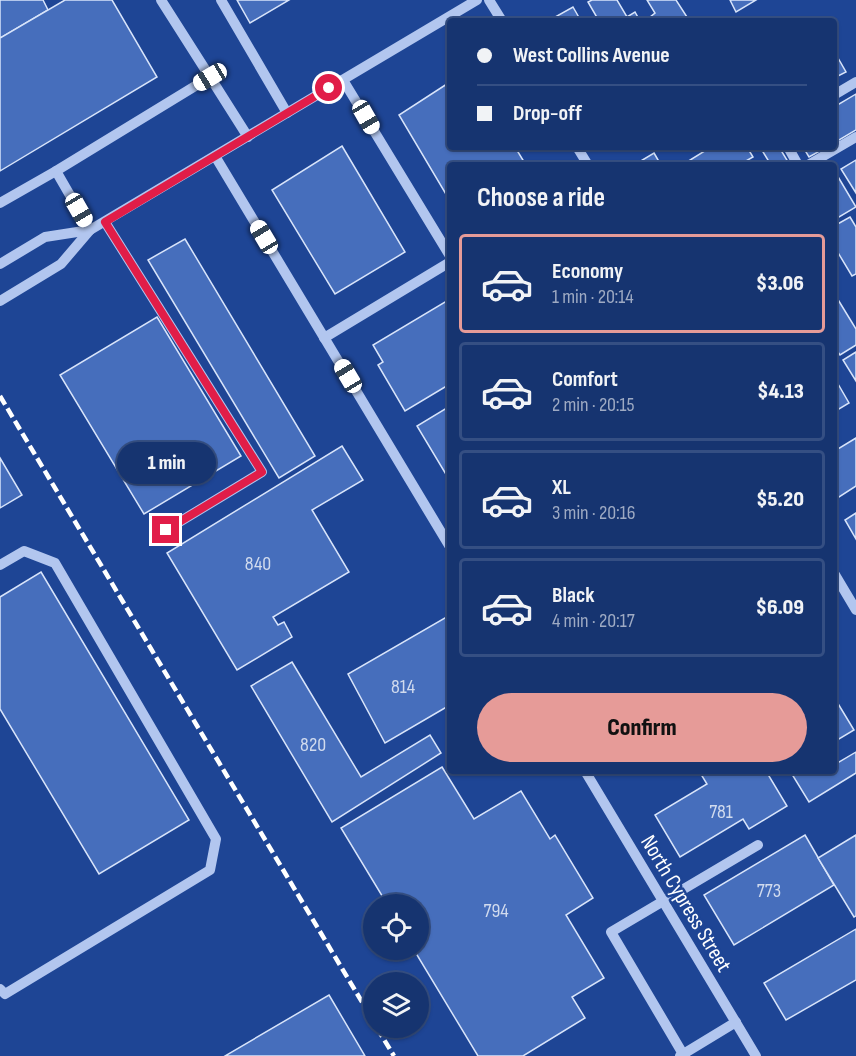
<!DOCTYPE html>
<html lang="en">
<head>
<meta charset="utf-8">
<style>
  body { margin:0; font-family:"Sofia Sans Condensed",sans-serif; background:#1f3c75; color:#f1f3f6; height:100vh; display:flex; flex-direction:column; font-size:22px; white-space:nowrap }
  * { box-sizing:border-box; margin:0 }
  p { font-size:20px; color:#9eaac3 }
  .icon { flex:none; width:33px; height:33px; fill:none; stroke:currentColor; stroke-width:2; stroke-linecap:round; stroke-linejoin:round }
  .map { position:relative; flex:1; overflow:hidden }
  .sheet { position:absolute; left:447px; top:162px; width:390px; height:612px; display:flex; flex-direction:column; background:#163470; border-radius:6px; box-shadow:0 2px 4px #0004,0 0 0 2px #354f83 }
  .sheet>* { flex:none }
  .guide { position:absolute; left:447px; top:18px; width:390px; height:132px; border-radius:6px; box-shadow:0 2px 4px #0004,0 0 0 2px #354f83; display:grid; align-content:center; height:132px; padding:0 30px; background:#163470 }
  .tools { position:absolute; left:363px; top:894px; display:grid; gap:12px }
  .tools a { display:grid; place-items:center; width:66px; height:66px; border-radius:50%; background:#163470; box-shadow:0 2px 4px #0004,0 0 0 2px #354f83; font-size:30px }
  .end { position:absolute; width:27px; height:27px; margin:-14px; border:8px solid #e11d48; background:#fff; box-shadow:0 0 0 3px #fff }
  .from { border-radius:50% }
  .bubble { position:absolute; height:42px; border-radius:21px; background:#163470; box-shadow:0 2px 4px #0004,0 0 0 2px #354f83; font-size:20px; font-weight:800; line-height:42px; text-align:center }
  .car { position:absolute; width:18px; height:36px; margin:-18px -9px; border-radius:8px; box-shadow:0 0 4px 2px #0007; background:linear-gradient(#fff 24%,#345 0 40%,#fff 0 76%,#345 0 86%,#fff 0) }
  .guide b { display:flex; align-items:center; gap:21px; height:57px; font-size:22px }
  .guide b+b { border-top:2px solid #354f83 }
  .guide i { width:15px; height:15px; background:#f1f3f6 }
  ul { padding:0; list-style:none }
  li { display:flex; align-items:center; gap:18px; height:99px; margin:0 12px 9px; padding:0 18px; border:3px solid #354f83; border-radius:6px }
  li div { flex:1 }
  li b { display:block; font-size:22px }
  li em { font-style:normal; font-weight:800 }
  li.on { border-color:#e69b98 }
  li>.icon { width:54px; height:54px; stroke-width:1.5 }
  h2 { padding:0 30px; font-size:27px; line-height:72px }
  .button { display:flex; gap:12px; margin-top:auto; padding:12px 30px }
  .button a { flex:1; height:69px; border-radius:36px; background:#e69b98; color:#111; font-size:24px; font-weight:800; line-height:69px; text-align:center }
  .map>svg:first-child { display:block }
</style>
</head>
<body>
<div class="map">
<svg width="856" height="1056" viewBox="0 0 856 1056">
  <rect width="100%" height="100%" fill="#1e4595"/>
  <g fill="#466ebc" stroke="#d8e4fa" stroke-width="1.5">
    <polygon points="0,0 43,0 48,10 0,38"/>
    <polygon points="65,0 112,0 157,77 0,171 0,38"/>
    <polygon points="237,0 289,0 250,23"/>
    <polygon points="592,0 617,0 627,17 635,12 640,21 599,21 588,2"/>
    <polygon points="647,0 676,0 687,17 680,21 645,21 655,13"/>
    <polygon points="730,0 756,0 736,12"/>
    <polygon points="573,7 581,21 548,21"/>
    <polygon points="834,51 846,72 834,78"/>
    <polygon points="450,82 450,147 515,147 526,165 450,165 450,201 399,115"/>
    <polygon points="856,94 856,130 834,143 834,107"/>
    <polygon points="342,146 405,252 335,294 272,190"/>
    <polygon points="707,147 747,147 753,157 739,165 682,165 708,149"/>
    <polygon points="760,147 779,147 790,165 771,165"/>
    <polygon points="803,147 827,147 809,157"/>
    <polygon points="654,153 661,165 634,165"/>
    <polygon points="856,160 856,193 841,169"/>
    <polygon points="834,170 856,207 834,220"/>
    <polygon points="850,217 856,227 856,274 852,276 834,246 834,226"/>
    <polygon points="185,239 315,456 279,478 148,260"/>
    <polygon points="837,298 856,329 856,345 840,355 834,346 834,300"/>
    <polygon points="450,299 450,384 405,411 378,365 383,362 373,345"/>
    <polygon points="157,317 241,456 144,514 60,375"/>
    <polygon points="856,352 856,381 843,360"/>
    <polygon points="834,377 849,403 834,412"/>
    <polygon points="450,406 450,481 417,426"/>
    <polygon points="856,438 856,486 836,499 834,441 838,449"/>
    <polygon points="342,446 363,480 312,510 349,572 273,617 278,625 284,622 292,637 237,670 167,553"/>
    <polygon points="0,458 22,495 0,508"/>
    <polygon points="856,513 856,539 845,520"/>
    <polygon points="41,572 189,820 99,874 0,709 0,597"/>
    <polygon points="450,615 450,705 385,743 348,674"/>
    <polygon points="292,662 361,777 430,735 441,753 332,822 251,686"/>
    <polygon points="834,697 854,730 834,742"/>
    <polygon points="856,752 856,773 809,802 790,771 834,771 834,765"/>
    <polygon points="442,767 474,819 521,791 550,839 555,835 593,898 566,915 604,978 572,997 585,1018 523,1056 478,1056 414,950 418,950 418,904 387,904 341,828"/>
    <polygon points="699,771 766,771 787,806 749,829 743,819 680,857 655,815 707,784"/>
    <polygon points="805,835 834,885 734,945 704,895"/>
    <polygon points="856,835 856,916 854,917 818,858"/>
    <polygon points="856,929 856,980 786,1020 764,983"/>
    <polygon points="329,995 365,1056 225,1056"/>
  </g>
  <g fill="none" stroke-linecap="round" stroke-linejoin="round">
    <g stroke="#b2c6ef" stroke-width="10">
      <polyline points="161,0 210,77"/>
      <polyline points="221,0 287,113"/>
      <polyline points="489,0 502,21"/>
      <polyline points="343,80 450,256"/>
      <polyline points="834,95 856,82"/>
      <polyline points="577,147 588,165"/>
      <polyline points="788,147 798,165"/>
      <polyline points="215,156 450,547"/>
      <polyline points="808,165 856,137"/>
      <polyline points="0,203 56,171"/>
      <polyline points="105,222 262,472 166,530"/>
      <polyline points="90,230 56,171 210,77 248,137"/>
      <polyline points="0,264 45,237 90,230"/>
      <polyline points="0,301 61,264 90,230 477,0"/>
      <polyline points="324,338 450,262"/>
      <polyline points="0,565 24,551 55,563 216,839 210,870 5,994 0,989"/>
      <polyline points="834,573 856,610"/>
      <polyline points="585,771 756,1056"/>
      <polyline points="683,1054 611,932 758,845"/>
      <polyline points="680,1056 736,1022"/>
    </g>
    <g stroke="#fff" stroke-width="4.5" stroke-dasharray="10 4.5" stroke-linecap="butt">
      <polyline points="0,396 374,1022"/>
      <polyline points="377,1028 394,1056"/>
    </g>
  </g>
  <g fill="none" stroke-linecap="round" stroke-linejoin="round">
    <polyline stroke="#e11d48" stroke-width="8" points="166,530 262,472 105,222 329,88"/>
  </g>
  <g text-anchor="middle" stroke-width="5" stroke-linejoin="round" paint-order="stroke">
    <g font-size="20" fill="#d1dbee">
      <text x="258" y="570">840</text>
      <text x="403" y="693">814</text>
      <text x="313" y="751">820</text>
      <text x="721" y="818">781</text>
      <text x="769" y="897">773</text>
      <text x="496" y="917">794</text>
    </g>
    <g font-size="22" fill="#fff" stroke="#1e4595">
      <text transform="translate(687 903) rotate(59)" y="8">North Cypress Street</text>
    </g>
  </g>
</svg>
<div class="tools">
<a><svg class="icon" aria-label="locate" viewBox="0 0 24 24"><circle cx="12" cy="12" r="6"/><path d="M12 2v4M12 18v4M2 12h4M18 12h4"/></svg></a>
<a><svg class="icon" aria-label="layers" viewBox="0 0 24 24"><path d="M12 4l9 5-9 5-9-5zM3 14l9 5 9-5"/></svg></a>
</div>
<i class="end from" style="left:329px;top:88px"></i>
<i class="end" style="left:166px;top:530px"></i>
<div class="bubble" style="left:117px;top:442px;width:99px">1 min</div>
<i class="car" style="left:210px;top:77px;rotate:239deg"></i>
<i class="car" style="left:366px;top:117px;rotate:150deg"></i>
<i class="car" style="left:79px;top:210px;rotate:150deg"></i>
<i class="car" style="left:264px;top:237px;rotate:329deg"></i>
<i class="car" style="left:348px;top:376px;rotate:329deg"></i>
<div class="guide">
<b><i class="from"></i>West Collins Avenue</b>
<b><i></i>Drop-off</b>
</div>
<section class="sheet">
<h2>Choose a ride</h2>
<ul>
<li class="on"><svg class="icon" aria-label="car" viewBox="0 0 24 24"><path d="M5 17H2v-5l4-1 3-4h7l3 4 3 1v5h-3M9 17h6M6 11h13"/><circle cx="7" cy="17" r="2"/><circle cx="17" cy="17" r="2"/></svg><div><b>Economy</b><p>1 min · 20:14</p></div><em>$3.06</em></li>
<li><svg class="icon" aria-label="car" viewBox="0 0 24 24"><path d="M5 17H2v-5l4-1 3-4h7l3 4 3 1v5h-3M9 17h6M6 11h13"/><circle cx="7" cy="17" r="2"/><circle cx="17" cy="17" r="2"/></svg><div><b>Comfort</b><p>2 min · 20:15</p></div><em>$4.13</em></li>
<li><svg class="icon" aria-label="car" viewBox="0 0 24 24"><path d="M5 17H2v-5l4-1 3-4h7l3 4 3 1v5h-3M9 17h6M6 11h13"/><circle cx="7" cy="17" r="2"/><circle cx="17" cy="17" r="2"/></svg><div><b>XL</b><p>3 min · 20:16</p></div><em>$5.20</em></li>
<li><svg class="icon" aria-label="car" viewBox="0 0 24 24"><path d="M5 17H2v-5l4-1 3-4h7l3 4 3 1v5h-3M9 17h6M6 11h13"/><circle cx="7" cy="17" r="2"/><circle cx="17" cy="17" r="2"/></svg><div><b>Black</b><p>4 min · 20:17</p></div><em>$6.09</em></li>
</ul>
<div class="button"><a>Confirm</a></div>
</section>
</div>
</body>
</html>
